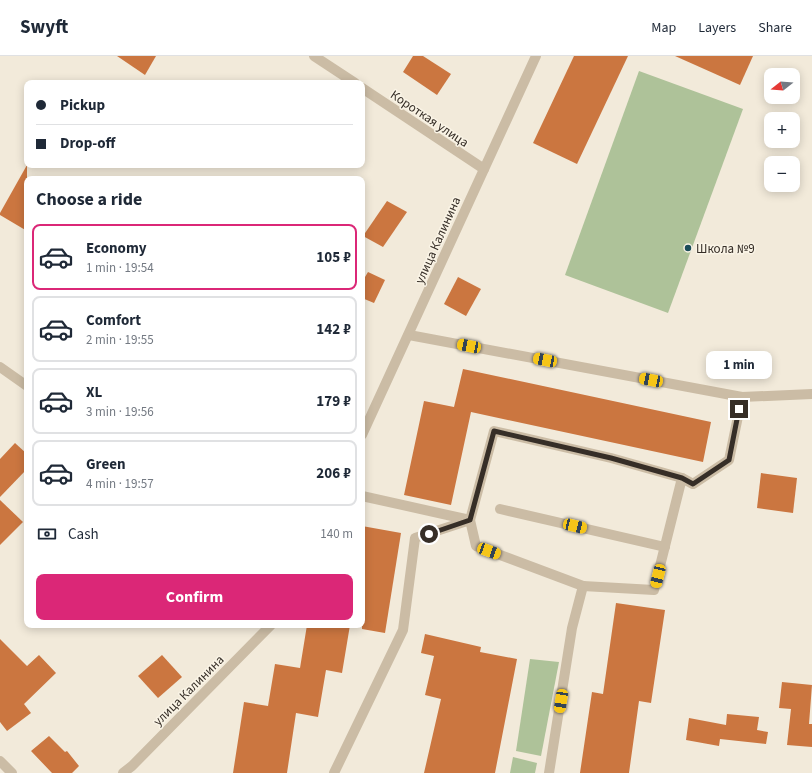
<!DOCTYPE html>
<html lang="en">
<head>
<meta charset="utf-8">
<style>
  body { margin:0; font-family:"Source Sans 3",sans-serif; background:#f2f2f3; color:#1f2937; height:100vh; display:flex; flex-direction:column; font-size:15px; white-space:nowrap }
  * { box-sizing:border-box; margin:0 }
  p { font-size:13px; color:#747a83 }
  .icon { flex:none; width:22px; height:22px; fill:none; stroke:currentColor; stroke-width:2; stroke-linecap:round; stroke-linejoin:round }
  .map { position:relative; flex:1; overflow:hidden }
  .side { position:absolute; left:24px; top:120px; width:341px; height:452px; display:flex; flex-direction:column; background:#fff; border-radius:8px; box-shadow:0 2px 10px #0003 }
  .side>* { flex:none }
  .banner { position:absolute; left:24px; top:24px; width:341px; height:88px; border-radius:8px; box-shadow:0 2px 10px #0003; display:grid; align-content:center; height:88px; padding:0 12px; background:#fff }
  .needle { width:26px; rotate:253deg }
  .controls { position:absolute; left:764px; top:12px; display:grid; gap:8px }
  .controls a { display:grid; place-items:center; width:36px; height:36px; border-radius:8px; background:#fff; box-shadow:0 2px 10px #0003; font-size:20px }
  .end { position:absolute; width:18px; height:18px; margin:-9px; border:5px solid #362e27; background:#fff; box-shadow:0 0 0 2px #fff }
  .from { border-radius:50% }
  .bubble { position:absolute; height:28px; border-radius:8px; background:#fff; box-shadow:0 2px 10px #0003; font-size:13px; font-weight:700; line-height:28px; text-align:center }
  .car { position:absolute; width:12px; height:24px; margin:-12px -6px; border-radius:5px; box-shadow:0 0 3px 1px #0007; background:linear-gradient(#f5c518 24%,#345 0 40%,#f5c518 0 76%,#345 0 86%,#f5c518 0) }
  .banner b { display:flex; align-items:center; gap:14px; height:38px; font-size:15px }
  .banner b+b { border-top:1px solid #e0e1e3 }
  .banner i { width:10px; height:10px; background:#1f2937 }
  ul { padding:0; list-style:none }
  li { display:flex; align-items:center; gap:12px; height:66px; margin:0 8px 6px; padding:0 4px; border:2px solid #e0e1e3; border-radius:8px }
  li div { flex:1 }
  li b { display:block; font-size:15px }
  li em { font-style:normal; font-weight:700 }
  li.active { border-color:#db2777 }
  li>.icon { width:36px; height:36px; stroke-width:1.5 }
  h2 { padding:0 12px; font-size:18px; line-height:48px }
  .pay { display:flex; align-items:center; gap:10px; height:44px; padding:0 12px; font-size:15px }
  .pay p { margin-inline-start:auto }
  .action { display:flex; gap:8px; margin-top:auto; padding:8px 12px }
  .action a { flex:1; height:46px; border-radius:8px; background:#db2777; color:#fff; font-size:16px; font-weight:700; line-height:46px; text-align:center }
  header { display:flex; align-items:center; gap:24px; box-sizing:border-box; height:56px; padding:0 20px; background:#fff; border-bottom:1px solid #e0e1e3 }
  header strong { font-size:19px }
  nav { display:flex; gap:22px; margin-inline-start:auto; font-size:14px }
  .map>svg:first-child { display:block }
</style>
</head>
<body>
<header>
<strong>Swyft</strong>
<nav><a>Map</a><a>Layers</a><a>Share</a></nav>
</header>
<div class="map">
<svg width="812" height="717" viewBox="0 0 812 717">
  <rect width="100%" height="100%" fill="#f2eada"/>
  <g fill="#aec299">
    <polygon points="639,15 743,53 668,257 565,219"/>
    <polygon points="530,603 559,606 541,700 516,695"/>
    <polygon points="513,701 537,707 535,717 510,717"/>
  </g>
  <g fill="#cb7640">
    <polygon points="117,0 156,0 145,19"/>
    <polygon points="413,0 423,0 451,18 437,39 403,16"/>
    <polygon points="574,0 628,0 577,108 533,87"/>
    <polygon points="675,0 753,0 740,29"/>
    <polygon points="27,109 27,175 0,159 0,157"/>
    <polygon points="387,145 407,156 383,191 363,180"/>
    <polygon points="368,216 385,224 374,247 362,242 362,226"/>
    <polygon points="458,221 481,233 466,260 444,248"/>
    <polygon points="463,313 711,366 703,406 471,356 451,449 404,439 424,345 454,351"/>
    <polygon points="15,387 27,398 27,413 0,441 0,403"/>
    <polygon points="761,417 797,422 793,457 757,452"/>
    <polygon points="0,444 23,466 0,489"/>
    <polygon points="362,470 401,477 385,577 362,573"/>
    <polygon points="616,547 665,554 651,647 639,645 629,717 580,717 592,636 603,638"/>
    <polygon points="307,569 350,569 342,617 326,614 318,661 296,657 287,717 233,717 244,646 268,650 275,608 300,612"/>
    <polygon points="425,578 481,591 480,596 517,603 495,717 424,717 441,643 425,639 434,600 421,597"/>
    <polygon points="0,583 27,610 39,599 56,617 24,648 31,657 7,675 0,666"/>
    <polygon points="162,599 182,621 158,642 138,620"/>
    <polygon points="782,626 812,629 809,668 812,668 812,691 787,689 791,653 779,652"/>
    <polygon points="727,658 759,661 757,674 768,676 766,688 720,683 719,690 686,684 689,662 726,669"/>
    <polygon points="49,680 65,696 67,695 79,710 72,717 52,717 31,695"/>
  </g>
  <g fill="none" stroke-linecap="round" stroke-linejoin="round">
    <g stroke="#cbbca5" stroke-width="10">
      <polyline points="314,0 355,27"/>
      <polyline points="362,32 484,113"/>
      <polyline points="409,279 742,341 812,338"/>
      <polyline points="0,311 27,330"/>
      <polyline points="362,379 536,0"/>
      <polyline points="362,440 470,464 494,375 611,402 682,422"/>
      <polyline points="500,453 665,491"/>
      <polyline points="0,705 12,717"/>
      <polyline points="123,717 132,710 271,569"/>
      <polyline points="334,717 403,574 415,482 470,464 476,490 583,530"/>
      <polyline points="549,717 572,572 583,530 654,534 682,422 693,428 729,404 742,341"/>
    </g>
  </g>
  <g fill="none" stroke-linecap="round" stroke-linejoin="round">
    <polyline stroke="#362e27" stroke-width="5" points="429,478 470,464 494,375 611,402 682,422 693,428 729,404 739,353"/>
  </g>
  <circle fill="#1b4c59" stroke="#faf4e6" stroke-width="1.5" cx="688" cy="192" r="4"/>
  <g text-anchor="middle" stroke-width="3" stroke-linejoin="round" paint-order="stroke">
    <g font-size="13" fill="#362e27" stroke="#faf4e6">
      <text transform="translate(430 62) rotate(34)" y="5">Короткая улица</text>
      <text transform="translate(437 184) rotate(-66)" y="5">улица Калинина</text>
      <text transform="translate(188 634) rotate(-45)" y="5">улица Калинина</text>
    </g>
    <g font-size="13" fill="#362e27" stroke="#faf4e6" text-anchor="start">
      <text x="696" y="197">Школа №9</text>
    </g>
  </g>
</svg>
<div class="controls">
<a><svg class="needle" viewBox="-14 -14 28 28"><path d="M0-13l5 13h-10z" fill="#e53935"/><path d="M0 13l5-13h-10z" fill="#747a83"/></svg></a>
<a>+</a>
<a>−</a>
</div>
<i class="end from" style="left:429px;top:478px"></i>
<i class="end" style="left:739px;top:353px"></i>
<div class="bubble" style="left:706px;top:295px;width:66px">1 min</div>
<i class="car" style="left:469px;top:290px;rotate:281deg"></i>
<i class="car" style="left:545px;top:304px;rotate:281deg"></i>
<i class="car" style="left:651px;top:324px;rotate:281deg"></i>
<i class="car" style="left:575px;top:470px;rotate:103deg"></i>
<i class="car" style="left:489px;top:495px;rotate:110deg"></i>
<i class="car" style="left:658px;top:520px;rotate:194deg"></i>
<i class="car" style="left:561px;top:645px;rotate:189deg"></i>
<div class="banner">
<b><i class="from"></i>Pickup</b>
<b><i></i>Drop-off</b>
</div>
<section class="side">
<h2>Choose a ride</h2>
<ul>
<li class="active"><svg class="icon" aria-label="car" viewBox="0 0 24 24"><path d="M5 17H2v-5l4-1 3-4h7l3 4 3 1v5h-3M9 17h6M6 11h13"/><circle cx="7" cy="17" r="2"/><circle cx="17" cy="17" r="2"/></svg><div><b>Economy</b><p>1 min · 19:54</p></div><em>105 ₽</em></li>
<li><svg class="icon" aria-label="car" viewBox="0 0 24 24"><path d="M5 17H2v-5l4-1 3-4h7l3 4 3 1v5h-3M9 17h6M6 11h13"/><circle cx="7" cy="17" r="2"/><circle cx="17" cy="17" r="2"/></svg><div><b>Comfort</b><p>2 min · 19:55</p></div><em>142 ₽</em></li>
<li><svg class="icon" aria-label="car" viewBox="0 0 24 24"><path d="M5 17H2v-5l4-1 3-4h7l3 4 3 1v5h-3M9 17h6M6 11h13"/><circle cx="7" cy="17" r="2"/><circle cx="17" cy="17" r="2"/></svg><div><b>XL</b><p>3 min · 19:56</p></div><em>179 ₽</em></li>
<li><svg class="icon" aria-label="car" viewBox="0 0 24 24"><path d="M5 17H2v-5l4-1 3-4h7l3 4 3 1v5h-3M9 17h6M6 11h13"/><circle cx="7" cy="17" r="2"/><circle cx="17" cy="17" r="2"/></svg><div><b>Green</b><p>4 min · 19:57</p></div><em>206 ₽</em></li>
</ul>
<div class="pay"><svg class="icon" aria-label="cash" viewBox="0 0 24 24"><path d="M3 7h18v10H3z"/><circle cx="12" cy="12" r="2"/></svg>Cash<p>140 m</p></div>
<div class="action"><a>Confirm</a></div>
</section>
</div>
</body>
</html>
